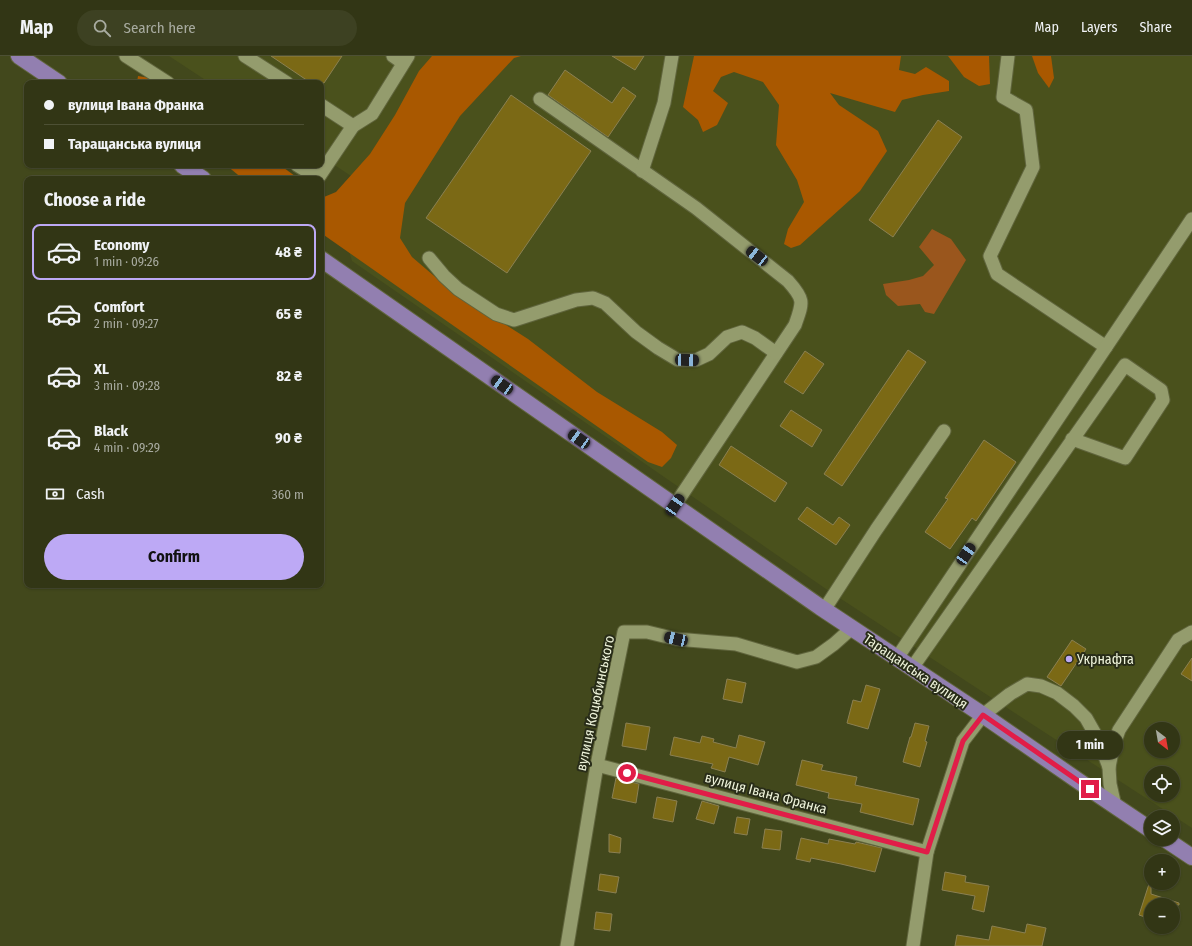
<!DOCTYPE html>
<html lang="en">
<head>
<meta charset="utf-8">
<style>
  body { margin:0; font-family:"Fira Sans Condensed",sans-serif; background:#3d4122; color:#f1f3f6; height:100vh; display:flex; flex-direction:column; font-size:15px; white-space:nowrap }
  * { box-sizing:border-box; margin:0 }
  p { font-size:13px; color:#a8aba0 }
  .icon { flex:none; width:22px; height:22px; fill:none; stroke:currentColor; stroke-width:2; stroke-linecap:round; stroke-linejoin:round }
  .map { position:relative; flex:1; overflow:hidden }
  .drawer { position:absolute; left:24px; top:120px; width:300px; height:412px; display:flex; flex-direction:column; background:#323615; border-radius:8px; box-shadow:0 1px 3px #0004,0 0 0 1px #4d5034 }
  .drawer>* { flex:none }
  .top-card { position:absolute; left:24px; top:24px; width:300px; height:88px; border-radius:8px; box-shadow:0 1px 3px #0004,0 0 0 1px #4d5034; display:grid; align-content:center; height:88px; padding:0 20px; background:#323615 }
  .needle { width:26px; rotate:149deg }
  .buttons { position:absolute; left:1144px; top:666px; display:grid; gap:8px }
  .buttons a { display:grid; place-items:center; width:36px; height:36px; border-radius:50%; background:#323615; box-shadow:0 1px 3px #0004,0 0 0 1px #4d5034; font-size:20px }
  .end { position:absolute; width:18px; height:18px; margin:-9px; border:5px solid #e11d48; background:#fff; box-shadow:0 0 0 2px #fff }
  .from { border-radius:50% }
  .bubble { position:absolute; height:28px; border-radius:14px; background:#323615; box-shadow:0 1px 3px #0004,0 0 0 1px #4d5034; font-size:13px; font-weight:700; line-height:28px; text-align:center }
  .car { position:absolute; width:12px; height:24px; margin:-12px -6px; border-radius:5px; box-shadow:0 0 3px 1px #0007; background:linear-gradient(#222 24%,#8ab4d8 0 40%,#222 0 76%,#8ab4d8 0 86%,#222 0) }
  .top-card b { display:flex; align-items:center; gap:14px; height:38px; font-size:15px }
  .top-card b+b { border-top:1px solid #4d5034 }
  .top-card i { width:10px; height:10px; background:#f1f3f6 }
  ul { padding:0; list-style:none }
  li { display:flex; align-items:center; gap:12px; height:56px; margin:0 8px 6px; padding:0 12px; border:2px solid transparent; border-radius:8px }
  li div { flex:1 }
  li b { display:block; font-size:15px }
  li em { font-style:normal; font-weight:700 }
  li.selected { border-color:#bda9f5 }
  li>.icon { width:36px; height:36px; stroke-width:1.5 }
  h2 { padding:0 20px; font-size:18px; line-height:48px }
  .pay { display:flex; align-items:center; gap:10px; height:44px; padding:0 20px; font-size:15px }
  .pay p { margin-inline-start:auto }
  .cta { display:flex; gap:8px; margin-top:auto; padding:8px 20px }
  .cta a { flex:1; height:46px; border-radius:24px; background:#bda9f5; color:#111; font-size:16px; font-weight:700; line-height:46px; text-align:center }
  header { display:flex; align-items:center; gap:24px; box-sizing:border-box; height:56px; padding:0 20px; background:#323615; border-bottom:1px solid #4d5034 }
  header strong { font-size:19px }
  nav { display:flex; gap:22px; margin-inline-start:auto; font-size:14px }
  .search { width:280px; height:36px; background:#3d4122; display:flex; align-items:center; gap:10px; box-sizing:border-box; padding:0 14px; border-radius:22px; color:#a8aba0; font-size:15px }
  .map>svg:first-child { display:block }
</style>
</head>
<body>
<header>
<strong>Map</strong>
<div class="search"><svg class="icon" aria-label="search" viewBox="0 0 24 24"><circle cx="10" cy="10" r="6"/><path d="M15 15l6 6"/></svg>Search here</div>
<nav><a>Map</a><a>Layers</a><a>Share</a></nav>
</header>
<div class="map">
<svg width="1192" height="890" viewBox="0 0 1192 890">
  <rect width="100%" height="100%" fill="#42481c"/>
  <path fill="#4a511c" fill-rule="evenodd" d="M169,0H1192V772L1001,648L829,535L352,205L338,159L357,124L321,100V27H210ZM1151,673H1173V695H1151ZM1151,717H1173V739H1151Z"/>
  <polygon fill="#9a561d" points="932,173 951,183 966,204 934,258 925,256 920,248 898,250 886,239 883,228 909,224 923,220 934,209 919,191"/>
  <g fill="#a95800">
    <polygon points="432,0 521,0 514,2 460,60 405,147 400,182 412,201 447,231 528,283 597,336 662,376 677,389 671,402 662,411 648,406 321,177 321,139 324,141 336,136 370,98 395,59 419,15"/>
    <polygon points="694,0 901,0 899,14 915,18 926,11 949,25 949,35 923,39 902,44 895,56 830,37 839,49 878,75 887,95 860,135 800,189 791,192 784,188 788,173 804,146 797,124 776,89 779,49 763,26 734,16 721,21 713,35 728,47 717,69 703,76 698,64 683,51"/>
    <polygon points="948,0 989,0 990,28 979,30 964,21"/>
    <polygon points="1032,0 1051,0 1054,22 1049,32 1038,17"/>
    <polygon points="138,20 150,22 157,27 137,27"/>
    <polygon points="226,109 280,109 299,123 243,123"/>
  </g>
  <g fill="#7b6915" stroke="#8b8052">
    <polygon points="271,0 342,0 324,27 311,27"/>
    <polygon points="612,0 644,0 635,14"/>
    <polygon points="565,14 612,47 623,31 636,40 608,81 548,39"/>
    <polygon points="511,39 591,95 507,217 426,162"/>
    <polygon points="938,64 962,81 893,181 869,164"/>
    <polygon points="908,294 926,306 842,430 824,418"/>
    <polygon points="805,295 824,308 803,338 784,326"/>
    <polygon points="791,354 822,374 812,391 780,370"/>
    <polygon points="984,384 1016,406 976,465 972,462 950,493 925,476 948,443 945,442"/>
    <polygon points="731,390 787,427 775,446 719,409"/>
    <polygon points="807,451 833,469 839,461 850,469 836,489 798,463"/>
    <polygon points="1072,584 1086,593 1061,630 1047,621"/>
    <polygon points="1192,602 1192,625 1181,618"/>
    <polygon points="727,623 746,627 742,647 723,643"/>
    <polygon points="866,629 880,633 868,673 847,667 853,644 861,646"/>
    <polygon points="626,667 650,671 646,694 622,690"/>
    <polygon points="915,667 929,670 925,685 927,686 920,711 903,706 910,681 911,681"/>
    <polygon points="739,679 765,686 758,709 729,701 725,716 711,712 713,708 670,699 674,681 700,687 702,680 714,683 713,686 736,692"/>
    <polygon points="802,704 823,709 821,714 857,721 855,729 919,743 913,769 860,756 862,748 828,742 829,737 796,729"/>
    <polygon points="616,722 639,728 636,747 612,742"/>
    <polygon points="657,741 677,745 673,766 653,762"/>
    <polygon points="702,745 719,750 714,768 696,763"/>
    <polygon points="737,761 750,763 747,779 734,777"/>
    <polygon points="765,773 782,775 780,794 762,792"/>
    <polygon points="609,778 621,782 620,797 609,796"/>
    <polygon points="801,782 828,788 829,783 855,788 856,786 882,792 875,816 841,808 811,802 810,806 796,803"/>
    <polygon points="945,816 966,820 965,826 989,830 984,856 972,853 975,840 942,834"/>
    <polygon points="600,818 619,821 616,837 598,834"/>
    <polygon points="1149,828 1151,828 1151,838 1179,847 1179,849 1151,849 1151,863 1139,859"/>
    <polygon points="596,856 612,858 610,875 594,873"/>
    <polygon points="1027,868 1046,872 1042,890 955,890 957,879 989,884 992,870 1025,877"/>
  </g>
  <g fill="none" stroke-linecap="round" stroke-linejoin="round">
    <defs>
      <g id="minor">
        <polyline points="126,0 168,27"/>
        <polyline points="245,0 287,27"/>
        <polyline points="393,0 403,7"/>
        <polyline points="1008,0 1003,41 1026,54 1033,111 990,200 997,218 1106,291"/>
        <path d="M540,43L696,152L788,225C805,244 803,246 795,269L675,449"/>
        <polyline points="353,70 372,58 408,0"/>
        <polyline points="297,109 318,122 353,70 321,49"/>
        <polyline points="642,115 664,47 672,0"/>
        <polyline points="429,202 444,220 458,233 496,258 514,264 576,244 593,242 605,247 636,276 658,292 678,304 696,304 709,298 727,281 742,276 755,282 776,297"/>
        <polyline points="824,554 876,474 944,375"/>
        <polyline points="897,602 1192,163"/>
        <polyline points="912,612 1125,309 1161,334 1163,344 1125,402 1072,383"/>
        <polyline points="597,709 927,796"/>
        <polyline points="1115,750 1110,728 1109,711 1113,691 1119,674 1178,584 1192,576"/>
        <polyline points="567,890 597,709 624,576 647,576 676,583 736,588 797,606 816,601 834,588 852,572"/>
        <polyline points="913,890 927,796 963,685 983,659 1010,638 1027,628 1041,630 1057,637 1074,650 1086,662 1099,685 1109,711"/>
      </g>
      <g id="major">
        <polyline points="19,0 59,27"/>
        <polyline points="182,109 203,123"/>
        <polyline points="321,203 820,551 983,659 1090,733 1151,774"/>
        <polyline points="1165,783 1192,801"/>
      </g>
    </defs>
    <use href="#minor" stroke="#60653d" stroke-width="15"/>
    <use href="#major" stroke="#60653d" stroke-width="18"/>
    <use href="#minor" stroke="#949c6d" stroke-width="13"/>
    <use href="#major" stroke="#927fb0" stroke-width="16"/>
  </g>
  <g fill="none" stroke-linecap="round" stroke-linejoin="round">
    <polyline stroke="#e11d48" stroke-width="5" points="627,717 927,796 963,685 983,659 1090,733"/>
  </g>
  <circle fill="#bda9f5" stroke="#292d19" stroke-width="1.5" cx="1069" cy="603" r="4"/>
  <g text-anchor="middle" stroke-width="4" stroke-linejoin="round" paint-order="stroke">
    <g font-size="14" fill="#eef3da" stroke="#292d19" text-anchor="start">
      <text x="1077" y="608">Укрнафта</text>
    </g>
    <g font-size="14" fill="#eef3da" stroke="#292d19">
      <text transform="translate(916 615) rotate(34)" y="5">Таращанська вулиця</text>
      <text transform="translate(595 647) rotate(-78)" y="5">вулиця Коцюбинського</text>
      <text transform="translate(766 737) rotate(15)" y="5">вулиця Івана Франка</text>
    </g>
  </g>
</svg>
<div class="buttons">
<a><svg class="needle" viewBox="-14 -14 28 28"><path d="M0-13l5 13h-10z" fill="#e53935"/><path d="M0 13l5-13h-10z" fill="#a8aba0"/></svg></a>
<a><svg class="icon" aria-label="locate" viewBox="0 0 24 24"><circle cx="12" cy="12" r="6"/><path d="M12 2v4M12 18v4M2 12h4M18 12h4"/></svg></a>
<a><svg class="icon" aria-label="layers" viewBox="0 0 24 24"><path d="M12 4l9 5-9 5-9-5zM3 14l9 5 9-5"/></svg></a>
<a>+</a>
<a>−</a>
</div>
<i class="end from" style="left:627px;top:717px"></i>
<i class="end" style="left:1090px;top:733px"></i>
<div class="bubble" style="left:1057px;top:675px;width:66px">1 min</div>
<i class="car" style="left:757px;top:200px;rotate:308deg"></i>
<i class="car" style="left:687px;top:304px;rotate:92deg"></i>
<i class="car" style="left:502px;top:329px;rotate:305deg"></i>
<i class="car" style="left:579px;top:383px;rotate:305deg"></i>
<i class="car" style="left:675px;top:449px;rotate:34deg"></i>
<i class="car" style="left:966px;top:498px;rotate:34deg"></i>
<i class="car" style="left:676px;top:583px;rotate:283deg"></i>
<div class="top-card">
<b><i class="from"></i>вулиця Івана Франка</b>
<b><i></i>Таращанська вулиця</b>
</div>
<section class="drawer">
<h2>Choose a ride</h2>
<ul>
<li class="selected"><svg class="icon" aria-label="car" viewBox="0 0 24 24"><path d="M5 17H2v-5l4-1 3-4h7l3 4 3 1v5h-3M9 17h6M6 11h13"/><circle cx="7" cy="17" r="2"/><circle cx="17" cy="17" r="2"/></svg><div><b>Economy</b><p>1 min · 09:26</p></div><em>48 ₴</em></li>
<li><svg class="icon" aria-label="car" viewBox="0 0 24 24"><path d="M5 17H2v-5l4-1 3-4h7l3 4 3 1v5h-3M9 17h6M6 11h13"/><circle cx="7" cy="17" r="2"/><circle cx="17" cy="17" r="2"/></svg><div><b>Comfort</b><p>2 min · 09:27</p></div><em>65 ₴</em></li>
<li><svg class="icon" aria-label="car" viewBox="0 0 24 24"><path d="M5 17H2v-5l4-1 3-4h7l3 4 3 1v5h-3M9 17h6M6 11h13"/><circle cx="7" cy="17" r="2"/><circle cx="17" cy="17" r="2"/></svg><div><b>XL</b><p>3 min · 09:28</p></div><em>82 ₴</em></li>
<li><svg class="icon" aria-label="car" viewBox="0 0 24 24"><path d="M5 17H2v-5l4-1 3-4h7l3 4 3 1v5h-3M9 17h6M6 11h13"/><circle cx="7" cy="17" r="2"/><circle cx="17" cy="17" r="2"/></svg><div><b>Black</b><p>4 min · 09:29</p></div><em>90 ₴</em></li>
</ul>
<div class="pay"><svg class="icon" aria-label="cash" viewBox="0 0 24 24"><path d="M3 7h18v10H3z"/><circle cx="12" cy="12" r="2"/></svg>Cash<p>360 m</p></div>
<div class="cta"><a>Confirm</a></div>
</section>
</div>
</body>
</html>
